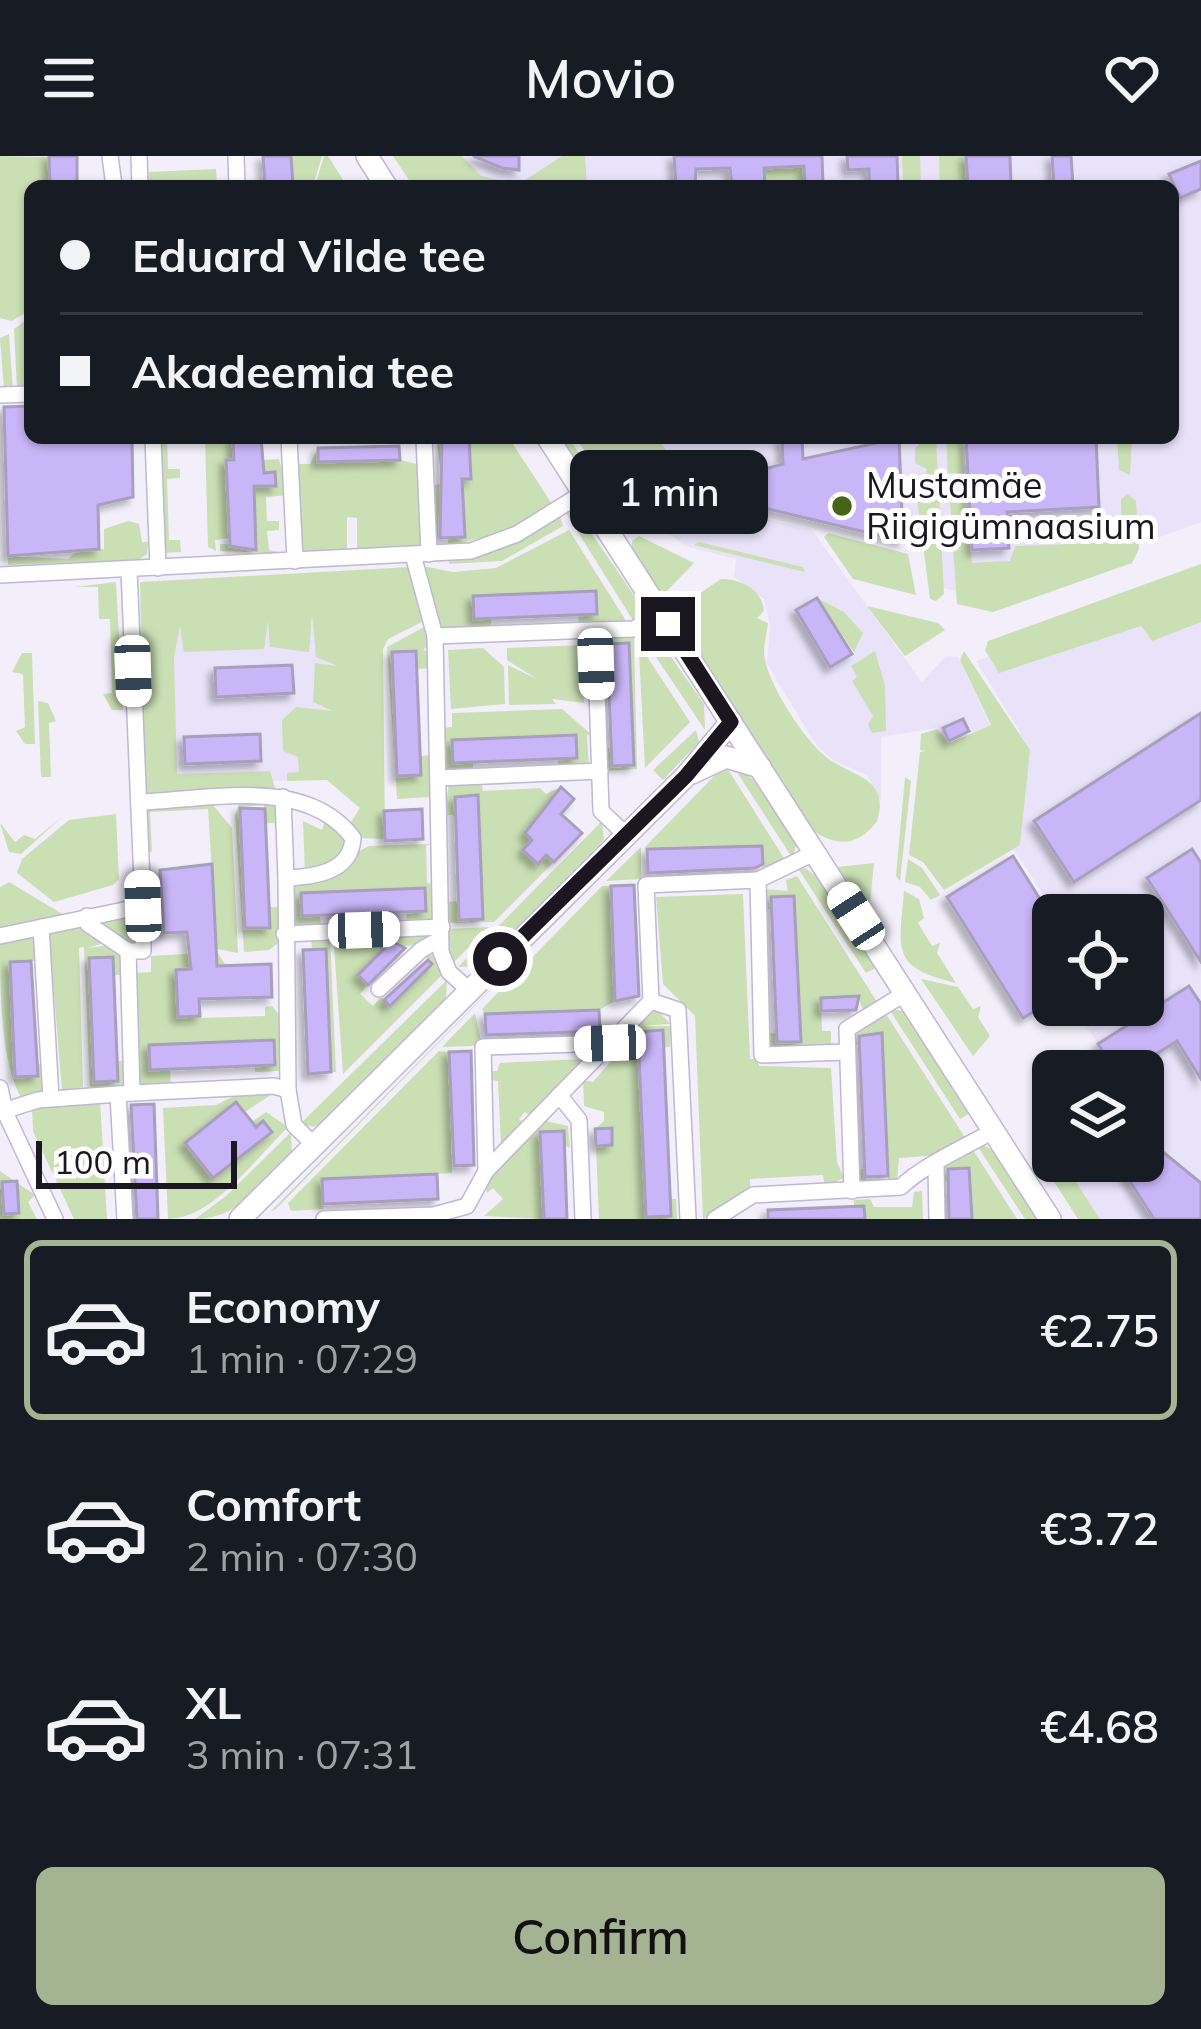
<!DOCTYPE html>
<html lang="en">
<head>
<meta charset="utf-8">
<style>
  body { margin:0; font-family:Mulish,sans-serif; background:#242831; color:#f1f3f6; height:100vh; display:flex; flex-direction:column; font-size:45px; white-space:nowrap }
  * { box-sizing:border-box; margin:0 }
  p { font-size:39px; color:#9ea1a6 }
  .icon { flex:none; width:66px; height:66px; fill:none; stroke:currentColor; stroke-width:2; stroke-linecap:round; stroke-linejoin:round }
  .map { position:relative; height:1063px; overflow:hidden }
  .drawer { display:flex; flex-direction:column; background:#171b24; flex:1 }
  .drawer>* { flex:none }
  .guide { position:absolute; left:24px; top:24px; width:1155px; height:264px; border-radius:18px; box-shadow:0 3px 9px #0004; display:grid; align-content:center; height:264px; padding:0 36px; background:#171b24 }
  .buttons { position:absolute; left:1032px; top:738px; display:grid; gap:24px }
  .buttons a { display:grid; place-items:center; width:132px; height:132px; border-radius:18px; background:#171b24; box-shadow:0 3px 9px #0004; font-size:60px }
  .scale { position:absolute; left:36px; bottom:30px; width:201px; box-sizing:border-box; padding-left:12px; border:6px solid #1a1721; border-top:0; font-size:33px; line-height:42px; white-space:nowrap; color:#1a1721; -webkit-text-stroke:9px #fff; paint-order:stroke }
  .end { position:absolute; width:54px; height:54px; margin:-27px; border:15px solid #1a1721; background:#fff; box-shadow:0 0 0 6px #fff }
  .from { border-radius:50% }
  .bubble { position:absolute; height:84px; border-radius:18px; background:#171b24; box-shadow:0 3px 9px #0004; font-size:39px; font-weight:600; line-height:84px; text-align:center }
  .car { position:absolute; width:36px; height:72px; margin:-36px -18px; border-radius:15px; box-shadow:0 0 9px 3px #0007; background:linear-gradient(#fff 24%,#345 0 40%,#fff 0 76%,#345 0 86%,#fff 0) }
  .guide b { display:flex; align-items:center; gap:42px; height:114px; font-size:45px }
  .guide b+b { border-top:3px solid #363941 }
  .guide i { width:30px; height:30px; background:#f1f3f6 }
  ul { padding:21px 0 0; list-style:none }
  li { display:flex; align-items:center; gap:36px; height:180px; margin:0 24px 18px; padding:0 12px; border:6px solid transparent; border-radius:18px }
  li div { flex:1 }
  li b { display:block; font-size:45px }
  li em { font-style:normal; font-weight:600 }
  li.on { border-color:#a4b392 }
  li>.icon { width:108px; height:108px; stroke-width:1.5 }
  .cta { display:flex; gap:24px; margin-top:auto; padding:24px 36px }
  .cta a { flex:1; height:138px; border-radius:18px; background:#a4b392; color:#111; font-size:48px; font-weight:600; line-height:138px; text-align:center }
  header { display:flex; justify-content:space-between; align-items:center; height:156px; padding:0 36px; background:#171b24; font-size:54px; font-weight:600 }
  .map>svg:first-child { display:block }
</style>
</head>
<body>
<header><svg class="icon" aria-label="menu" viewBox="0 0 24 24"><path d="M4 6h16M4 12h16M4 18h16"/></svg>Movio<svg class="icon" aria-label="heart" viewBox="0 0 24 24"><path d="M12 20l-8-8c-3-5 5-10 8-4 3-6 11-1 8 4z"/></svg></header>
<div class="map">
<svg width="1201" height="1063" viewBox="0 0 1201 1063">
  <defs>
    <filter id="shadow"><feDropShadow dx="-5.5" dy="5.5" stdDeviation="3" flood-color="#0004"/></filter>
  </defs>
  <rect width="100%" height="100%" fill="#f2effb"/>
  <g fill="#e9e3f9">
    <polygon points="459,0 1201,0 1201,366 990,443 934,430 931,392 688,334 654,282 1173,282 1173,30 477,30"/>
    <polygon points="708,349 812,374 922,526 946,500 958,501 990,569 949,586 937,572 881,581 881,645 867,619 834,605 816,589 767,508 770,470 764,443 734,421 736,403 685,390 652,364"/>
    <polygon points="1201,421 1201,1063 1100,1063 1062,1005 1143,1005 1143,915 1115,915 1078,857 1091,849 1143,849 1143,759 1057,759 1013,693 1020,576 976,505"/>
    <polygon points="372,433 338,622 158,630 158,445"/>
  </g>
  <g fill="#cadfb4">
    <polygon points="0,0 49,1 50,26 30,30 30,154 12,165 0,162"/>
    <polygon points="291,0 322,0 313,30 293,30"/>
    <polygon points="324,0 328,0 347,30 315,30"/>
    <polygon points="393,0 462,0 481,20 508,26 413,30"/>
    <polygon points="562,0 585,0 587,30 516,30"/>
    <polygon points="902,0 920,0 921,30 903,30"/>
    <polygon points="939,0 966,0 968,30 940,30"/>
    <polygon points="804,10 805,30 765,30 764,12"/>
    <polygon points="216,13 217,29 148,30 149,16"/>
    <polygon points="30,161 30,233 17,233 14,173"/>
    <polygon points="9,178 13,234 4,234 0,182"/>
    <polygon points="160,282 167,282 168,313 180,313 180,322 167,323 169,384 180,384 181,396 164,397"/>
    <polygon points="205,282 233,282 234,304 226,305 229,382 215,384 216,395 208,391"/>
    <path d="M436,282H509L552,348L515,372L448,391V382H437C430,370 428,341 434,329L443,328Z"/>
    <polygon points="562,282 569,282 603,334 651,362 597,337"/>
    <path d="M576,282H657C677,307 684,325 666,353C623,363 596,311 576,282Z"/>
    <polygon points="924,282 936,282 944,438 936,445 930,443 917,343 927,313 915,307 915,293"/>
    <polygon points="946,282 962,282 964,317 948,317"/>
    <polygon points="1117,282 1132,282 1130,319 1119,314"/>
    <polygon points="318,292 318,306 400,304 421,309 421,391 357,394 357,362 347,361 347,395 300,398 295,308 310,308"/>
    <polygon points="279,303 288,339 266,341 267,365 279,365 279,374 267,375 269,394 289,398 220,395 220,388 257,389 253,313 264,312 264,304"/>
    <polygon points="1127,338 1136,345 1139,393 1132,407 993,456 957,448 950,347 965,346 972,407 1010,405 1015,390 1122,386 1121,343"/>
    <polygon points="575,353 642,451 634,466 566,357"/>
    <polygon points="560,360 563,370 502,405 449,408 448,403"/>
    <polygon points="128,365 139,368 142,386 148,386 147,398 138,404 8,409 8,400 68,403 79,393 104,393 104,373"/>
    <polygon points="569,374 628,468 579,471 578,459 597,458 595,435 474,439 474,463 491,463 491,474 439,472 422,410 453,416 496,412"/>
    <polygon points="828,377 908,398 916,439 853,423 824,381"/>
    <polygon points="639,380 694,407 663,439 632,392 632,385"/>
    <polygon points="699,386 803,411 805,416 694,389"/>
    <polygon points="1201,408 1201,466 1152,485 1141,470 999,517 985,494 988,485"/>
    <polygon points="410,411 428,463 388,483 383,493 385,683 359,682 349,669 360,652 327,624 287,625 287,617 299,616 298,601 283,595 282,564 296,551 333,555 313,546 315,507 338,510 316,501 312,458 309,496 270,491 268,465 264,493 184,496 180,470 174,502 177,618 270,615 276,635 145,640 140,426"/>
    <path d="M721,423C741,423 762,433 764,455L757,462L768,467C767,479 762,492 765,504C771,532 803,582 825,600C850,621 891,620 877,665C860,689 838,692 814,675L691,482L685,468L690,444Z"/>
    <polygon points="116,426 123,554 112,554 103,538 112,537 110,463 99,463 98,431 75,431"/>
    <polygon points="817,442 844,456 863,477 854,496"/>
    <polygon points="867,450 938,467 945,474 905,500"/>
    <polygon points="426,470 428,489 423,494 431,495 432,512 416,513 415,495 392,497 397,619 421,619 421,600 432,599 431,641 397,643 387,491"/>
    <polygon points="651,472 704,548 705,574 639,476"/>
    <polygon points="606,478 634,482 637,613 606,615 603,592 611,592 612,610 634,609 629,488 607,488 607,505 599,506 599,484"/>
    <polygon points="582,489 584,547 552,543 556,548 509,549 508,509 537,523 507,504 507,492"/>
    <polygon points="483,492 504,511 505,548 451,553 448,494"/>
    <polygon points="642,493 690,566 645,612 639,497"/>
    <polygon points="875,495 885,530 886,575 872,577 868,568 873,560 852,525 857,521 851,510"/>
    <polygon points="964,495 1030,594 1020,689 944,734 923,706 909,699 920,596 926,595 920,594 921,578 937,573 949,587 991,569 960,504"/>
    <polygon points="22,497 32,497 35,588 25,588 16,575 25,571 23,518 12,516"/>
    <polygon points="38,545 48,547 56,565 49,567 51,621 41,621"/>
    <polygon points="562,553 592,579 587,579 589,612 558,614 558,603 577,602 575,579 453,584 454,607 473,607 473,617 445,615 442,572 452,571 452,557"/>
    <polygon points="696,574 699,586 663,624 653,614"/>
    <polygon points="733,610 753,623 796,688 793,703"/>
    <polygon points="722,612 729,615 787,707 763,715 761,690 645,691"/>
    <polygon points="905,621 911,625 900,725 896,720"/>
    <polygon points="449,628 482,629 483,635 540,632 546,638 561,631 525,676 554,706 494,766 447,767 447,746 459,745 478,640 455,641 455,659 444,659"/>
    <polygon points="240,645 276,649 276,667 265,667 264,649 240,651 245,772 269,771 269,751 278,751 280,786 269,794 244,796 235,659"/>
    <polygon points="212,648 232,672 238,797 217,793 208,653 150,656 152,696 147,696 146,651"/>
    <polygon points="116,658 119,723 113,729 54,746 17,717 22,703 69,664"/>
    <polygon points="63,660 21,698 9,696 0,667 15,686 24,679 35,683"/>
    <polygon points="326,661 347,682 346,699 305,717 303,665 322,674"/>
    <polygon points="602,665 604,684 480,810 458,811"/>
    <polygon points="431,688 426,690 427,727 438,728 439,765 407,769 406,756 425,755 424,732 302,737 302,760 320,759 321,772 300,773 291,766 293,728 369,690"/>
    <polygon points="641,691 641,723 606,725"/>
    <polygon points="908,703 922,712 940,739 931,744 920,731 905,726"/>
    <polygon points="874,707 869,758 838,711"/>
    <polygon points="805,712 817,721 876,812 866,817 799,714"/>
    <polygon points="797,720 879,849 863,855 858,840 821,842 822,875 831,875 831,893 772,891 768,877 777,877 778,888 801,887 794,741 771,741 771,753 763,753 765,733 788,735 786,724"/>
    <polygon points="9,726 64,759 0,774 0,731"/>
    <polygon points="602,730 611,730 615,845 599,854 485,858 482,853"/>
    <path d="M904,735L919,743L924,762L918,767L932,790L940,787L937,797L956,827C891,811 899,796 904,735Z"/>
    <polygon points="743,738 750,903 757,903 759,910 831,912 837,1006 844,1022 825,1030 823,1019 750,1023 750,1036 703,1063 695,860 663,828 656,741"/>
    <polygon points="133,757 138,789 125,788 98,766"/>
    <polygon points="77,768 108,786 87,792 113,789 122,797 124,819 114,819 113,801 89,803 94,925 118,925 117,905 127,905 128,926 121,935 90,933 84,791 79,792 83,931 62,935 49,777"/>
    <polygon points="553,770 276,1053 271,1055"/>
    <polygon points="489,771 454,806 451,804 447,773"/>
    <path d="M28,776L38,783L33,789L41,790L42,816H35L34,805L10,806L15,920H39V908H46L44,935L23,944C0,910 0,832 0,783Z"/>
    <polygon points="395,776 437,778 424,789 403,790 395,783 359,819 368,829 360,838 373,850 381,841 391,850 432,809 422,797 435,800 444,817 343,918 334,790 385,787"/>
    <polygon points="330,779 336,916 331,916 326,794 312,793 311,780"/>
    <polygon points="217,796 225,808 197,813 201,862 265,860 265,851 272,850 282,863 285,922 280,927 279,915 255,916 255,910 170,913 171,931 136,927 136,817 151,816 151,800"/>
    <polygon points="921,823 958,831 973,853 981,850 978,861 990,880 973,900"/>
    <polygon points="447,824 446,843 327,964 314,971 300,968"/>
    <polygon points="889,853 903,855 969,958 960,963"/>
    <polygon points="658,855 670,868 639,870 670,870 670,891 664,891 663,874 638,876 646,1060 671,1060 670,1043 676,1043 677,1063 599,1063 596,990 612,989 612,973 595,973 604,965 604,956 584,950 583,924 593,926 617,898 612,892 646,857"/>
    <polygon points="884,855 966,983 942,999 899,1002 897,1026 863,1029 858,1014 864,1013 866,1025 888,1024 882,878 859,878 859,889 853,889 854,874"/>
    <polygon points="475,857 481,885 473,890 442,891"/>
    <polygon points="439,895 449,896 452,1017 322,1023 323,1053 291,1055 288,1047"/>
    <polygon points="582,903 530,960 525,956 519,963 524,967 501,989 498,925 488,924 487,915 497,915 500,907"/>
    <path d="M233,935H277L245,956L236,946L186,987L245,979L240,974L266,956L288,971C257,1001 213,1063 168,1063L163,952L216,949L232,941Z"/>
    <polygon points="100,944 107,1063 74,1063 33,975 32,952"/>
    <polygon points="546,965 568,970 570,992 540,977 544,1063 484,1060 503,1043 493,1032 487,1037 485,1025"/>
    <path d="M291,976L292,998C263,1028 238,1063 195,1063L226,1040Z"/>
    <polygon points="983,989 991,993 1037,1063 1025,1063 978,991"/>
    <polygon points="973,994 1017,1063 972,1063 969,1013 947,1014 947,1025 939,1025 942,1011"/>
    <polygon points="0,1015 35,1039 28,1046 37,1063 0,1063"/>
    <polygon points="1064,1017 1072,1020 1100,1063 1078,1063 1053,1024"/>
    <polygon points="922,1035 923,1063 865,1063 864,1050 854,1050 854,1044 870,1043 874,1051 912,1051 914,1036"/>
  </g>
  <g fill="#c9b6f8" stroke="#a79fbb" stroke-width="3" filter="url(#shadow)">
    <polygon points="49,0 77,0 77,30 50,30"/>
    <polygon points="263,0 291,0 293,30 265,30"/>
    <polygon points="473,0 519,0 519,14 502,12"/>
    <polygon points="674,0 822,0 823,30 805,30 804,10 764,12 765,30 732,30 730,12 696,13 695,30 676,30"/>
    <polygon points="847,0 897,0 898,30 869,30 869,13 848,14"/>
    <polygon points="966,0 1010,0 1011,30 968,30"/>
    <polygon points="1052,0 1071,0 1073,30 1054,30"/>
    <polygon points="1201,5 1201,33 1180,42 1169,18"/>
    <polygon points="30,250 30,282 132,282 133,341 98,349 99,393 8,400 4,251"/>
    <polygon points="233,282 261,282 264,317 275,316 276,330 254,330 256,394 230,390 226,304 234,304"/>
    <polygon points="442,282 469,282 471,323 462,323 465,381 440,382"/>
    <polygon points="782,282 802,282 803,303 899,282 903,385 688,334 783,308"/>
    <polygon points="966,282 1096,282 1099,351 1007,356 1009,392 972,394"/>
    <polygon points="399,290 400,304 318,306 318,292"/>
    <polygon points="596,435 597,458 474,463 473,440"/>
    <polygon points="817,442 852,498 830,511 796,454"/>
    <polygon points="629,487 634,609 612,610 607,488"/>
    <polygon points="416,495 421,619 397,620 392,496"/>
    <polygon points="292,509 294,537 216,541 215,512"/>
    <polygon points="1201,557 1201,644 1074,726 1034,665"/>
    <polygon points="963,563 969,575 949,585 943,572"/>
    <polygon points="260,578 261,605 185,608 184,581"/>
    <polygon points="576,579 577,602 453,607 452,584"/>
    <polygon points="561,631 574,643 561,658 582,677 554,706 546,699 538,708 523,694 532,684 525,677"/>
    <polygon points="478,639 483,763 459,764 455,641"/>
    <polygon points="240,652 265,653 270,772 245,772"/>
    <polygon points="422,653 423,683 385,685 384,655"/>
    <polygon points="762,690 763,708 755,712 648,717 647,693"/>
    <polygon points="1192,693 1201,707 1201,806 1147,722"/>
    <polygon points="1013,700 1053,764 1053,844 1023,862 947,741"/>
    <polygon points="212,708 217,810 271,808 272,841 199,843 200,860 178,861 176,814 191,813 187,776 164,777 160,714"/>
    <polygon points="634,729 639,840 615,845 611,730"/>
    <polygon points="425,732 426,755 302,760 301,737"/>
    <polygon points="794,740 801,886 777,886 771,741"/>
    <polygon points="392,785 405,792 368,829 358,819"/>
    <polygon points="326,793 331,916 308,918 303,794"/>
    <polygon points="113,801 118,925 94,926 89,802"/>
    <polygon points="428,804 432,808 390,850 384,844"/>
    <polygon points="31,805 38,920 15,921 10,806"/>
    <polygon points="1189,830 1201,848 1201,923 1177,885 1129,915 1115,915 1098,888"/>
    <polygon points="859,840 856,854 821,855 821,842"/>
    <polygon points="599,854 600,875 486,879 485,858"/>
    <polygon points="663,874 671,1060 646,1061 638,876"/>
    <polygon points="882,877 888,1020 865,1021 859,880"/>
    <polygon points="274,884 275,909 150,914 149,889"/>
    <polygon points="471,895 474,1009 454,1010 449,896"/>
    <polygon points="236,946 256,971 263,965 272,976 213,1022 185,987"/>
    <polygon points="154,948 158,1063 137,1063 131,949"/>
    <polygon points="612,972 612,989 596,990 595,973"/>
    <polygon points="564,975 567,1063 544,1063 540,976"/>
    <polygon points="1163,996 1201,1027 1201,1063 1154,1063 1126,1019"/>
    <polygon points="969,1012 972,1063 949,1063 948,1013"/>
    <polygon points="437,1018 438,1043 323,1048 322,1023"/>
    <polygon points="17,1025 19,1057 4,1058 2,1026"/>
    <polygon points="864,1050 865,1063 768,1063 768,1054"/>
  </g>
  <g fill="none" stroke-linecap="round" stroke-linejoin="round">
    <defs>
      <g id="street">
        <polyline points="110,0 114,30"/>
        <polyline points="139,0 140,30"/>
        <polyline points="236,0 237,30"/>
        <polyline points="0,239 30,238"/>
        <polyline points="153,282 158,412"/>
        <polyline points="289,282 295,405"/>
        <polyline points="424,282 429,398"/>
        <polyline points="413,399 435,480 441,796 449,816 469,834"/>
        <polyline points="0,419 471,395 517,378 583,337"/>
        <polyline points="595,474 634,473 660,456"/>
        <polyline points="435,480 595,474 601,655 626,679"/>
        <polyline points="439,622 600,615"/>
        <path d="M139,646C208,644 306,619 353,682C351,716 315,721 286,722L283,641"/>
        <polyline points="814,697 758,724 762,899 846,896"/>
        <polyline points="87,760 88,768 128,795 132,937 274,930 288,934 286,722"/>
        <polyline points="41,771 51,942"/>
        <polyline points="284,778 442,771"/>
        <polyline points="0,780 143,750 129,414"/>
        <polyline points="128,795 143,795 143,750"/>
        <polyline points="379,833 421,794 440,783"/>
        <polyline points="651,845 678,854 688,1063"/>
        <polyline points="0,932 5,956 55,1063"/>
        <polyline points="288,934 294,969 315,990"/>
        <polyline points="118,939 125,1063"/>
        <polyline points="559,939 579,964 583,1063"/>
        <polyline points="0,956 38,944 132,937"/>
        <polyline points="936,1011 937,1063"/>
        <polyline points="486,1015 483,891 610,887"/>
        <polyline points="852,1035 847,873 904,838"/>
        <polyline points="324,1063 434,1059 467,1050 486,1015 651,845 646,729 758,724"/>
        <path d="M715,1063L753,1039L901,1031C922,1010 965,991 993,975"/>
      </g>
      <g id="secondary">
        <polyline points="367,0 386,30"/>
        <polyline points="548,282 1050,1063"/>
        <polyline points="692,617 726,601 760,611"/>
        <polyline points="240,1063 686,620 731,566"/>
      </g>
    </defs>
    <use href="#street" stroke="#bfb7d4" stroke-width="18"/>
    <use href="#secondary" stroke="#bfb7d4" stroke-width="24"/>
    <use href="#street" stroke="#fff" stroke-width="15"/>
    <use href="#secondary" stroke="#fff" stroke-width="21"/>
  </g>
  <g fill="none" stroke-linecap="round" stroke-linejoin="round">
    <polyline stroke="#1a1721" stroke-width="15" points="500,803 686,620 731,566 668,468"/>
  </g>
  <circle fill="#456418" stroke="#fff" stroke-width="4.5" cx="842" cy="350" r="12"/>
  <g text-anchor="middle" stroke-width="10" stroke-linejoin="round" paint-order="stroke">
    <g font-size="36" fill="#1a1721" stroke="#fff" text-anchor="start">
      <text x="866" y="342">Mustamäe<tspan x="866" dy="41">Riigigümnaasium</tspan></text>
    </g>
  </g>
</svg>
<div class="buttons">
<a><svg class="icon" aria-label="locate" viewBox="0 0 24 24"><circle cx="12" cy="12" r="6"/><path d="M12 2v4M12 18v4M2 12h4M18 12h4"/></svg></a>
<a><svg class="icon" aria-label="layers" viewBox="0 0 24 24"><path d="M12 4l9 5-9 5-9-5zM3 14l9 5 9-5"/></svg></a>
</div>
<div class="scale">100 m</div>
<i class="end from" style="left:500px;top:803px"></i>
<i class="end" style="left:668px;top:468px"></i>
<div class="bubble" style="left:570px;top:294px;width:198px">1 min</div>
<i class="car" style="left:596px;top:508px;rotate:178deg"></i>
<i class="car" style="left:133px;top:515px;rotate:178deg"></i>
<i class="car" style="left:143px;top:750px;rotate:358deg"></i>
<i class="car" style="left:856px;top:760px;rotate:327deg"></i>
<i class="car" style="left:364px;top:774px;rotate:88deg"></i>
<i class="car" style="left:610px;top:887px;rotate:268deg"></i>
<div class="guide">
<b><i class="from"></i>Eduard Vilde tee</b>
<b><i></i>Akadeemia tee</b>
</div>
</div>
<section class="drawer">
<ul>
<li class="on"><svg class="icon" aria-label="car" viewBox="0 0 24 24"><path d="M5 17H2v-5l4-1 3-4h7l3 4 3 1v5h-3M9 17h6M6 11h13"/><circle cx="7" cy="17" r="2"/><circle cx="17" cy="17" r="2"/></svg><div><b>Economy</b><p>1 min · 07:29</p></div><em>€2.75</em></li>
<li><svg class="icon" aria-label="car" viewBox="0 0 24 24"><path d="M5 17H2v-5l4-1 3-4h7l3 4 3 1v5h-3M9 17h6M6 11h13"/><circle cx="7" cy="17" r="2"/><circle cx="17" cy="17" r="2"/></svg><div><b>Comfort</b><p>2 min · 07:30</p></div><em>€3.72</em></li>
<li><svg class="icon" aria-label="car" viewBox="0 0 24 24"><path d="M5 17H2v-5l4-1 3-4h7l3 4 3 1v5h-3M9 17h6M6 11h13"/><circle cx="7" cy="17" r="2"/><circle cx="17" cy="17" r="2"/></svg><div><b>XL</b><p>3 min · 07:31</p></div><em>€4.68</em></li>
</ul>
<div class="cta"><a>Confirm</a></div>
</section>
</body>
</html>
